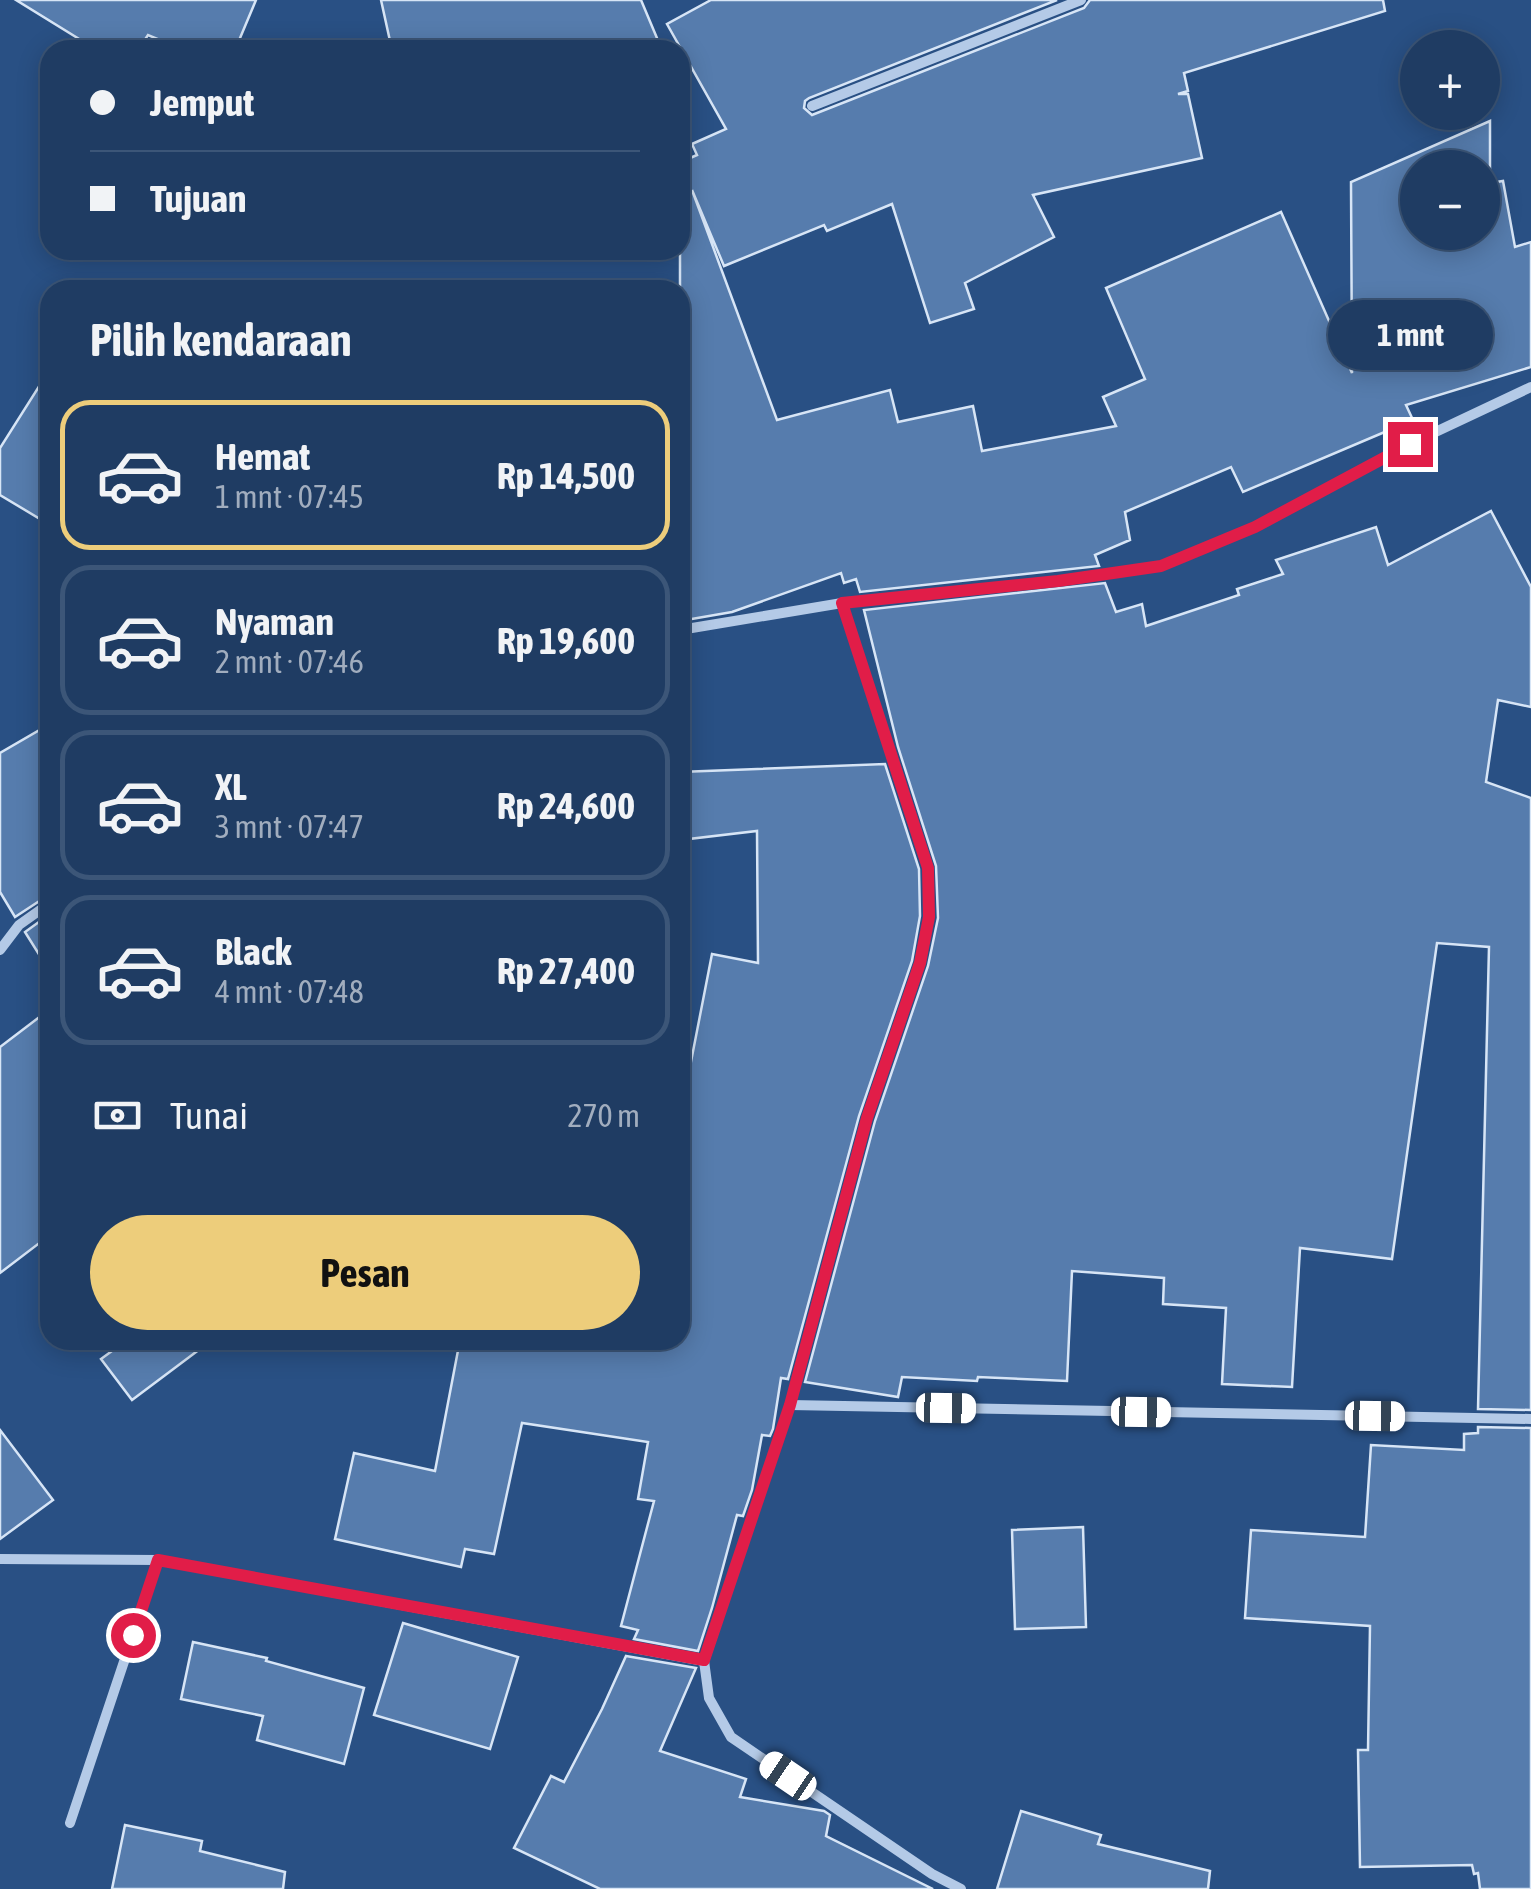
<!DOCTYPE html>
<html lang="id">
<head>
<meta charset="utf-8">
<style>
  body { margin:0; font-family:"Asap Condensed",sans-serif; background:#274369; color:#f1f3f6; height:100vh; display:flex; flex-direction:column; font-size:38px; white-space:nowrap }
  * { box-sizing:border-box; margin:0 }
  p { font-size:32px; color:#a1adbe }
  .icon { flex:none; width:55px; height:55px; fill:none; stroke:currentColor; stroke-width:2; stroke-linecap:round; stroke-linejoin:round }
  .map { position:relative; flex:1; overflow:hidden }
  .drawer { position:absolute; left:40px; top:280px; width:650px; height:1070px; display:flex; flex-direction:column; background:#1f3c63; border-radius:30px; box-shadow:0 5px 25px #0003,0 0 0 2px #3c5678 }
  .drawer>* { flex:none }
  .top-card { position:absolute; left:40px; top:40px; width:650px; height:220px; border-radius:30px; box-shadow:0 5px 25px #0003,0 0 0 2px #3c5678; display:grid; align-content:center; height:220px; padding:0 50px; background:#1f3c63 }
  .fabs { position:absolute; left:1400px; top:30px; display:grid; gap:20px }
  .fabs a { display:grid; place-items:center; width:100px; height:100px; border-radius:50%; background:#1f3c63; box-shadow:0 5px 25px #0003,0 0 0 2px #3c5678; font-size:50px }
  .end { position:absolute; width:45px; height:45px; margin:-22px; border:12px solid #e11d48; background:#fff; box-shadow:0 0 0 5px #fff }
  .from { border-radius:50% }
  .bubble { position:absolute; height:70px; border-radius:35px; background:#1f3c63; box-shadow:0 5px 25px #0003,0 0 0 2px #3c5678; font-size:32px; font-weight:700; line-height:70px; text-align:center }
  .car { position:absolute; width:30px; height:60px; margin:-30px -15px; border-radius:12px; box-shadow:0 0 8px 2px #0007; background:linear-gradient(#fff 24%,#345 0 40%,#fff 0 76%,#345 0 86%,#fff 0) }
  .top-card b { display:flex; align-items:center; gap:35px; height:95px; font-size:38px }
  .top-card b+b { border-top:2px solid #3c5678 }
  .top-card i { width:25px; height:25px; background:#f1f3f6 }
  ul { padding:0; list-style:none }
  li { display:flex; align-items:center; gap:30px; height:150px; margin:0 20px 15px; padding:0 30px; border:5px solid #3c5678; border-radius:30px }
  li div { flex:1 }
  li b { display:block; font-size:38px }
  li em { font-style:normal; font-weight:700 }
  li.current { border-color:#edcd7b }
  li>.icon { width:90px; height:90px; stroke-width:1.5 }
  h2 { padding:0 50px; font-size:45px; line-height:120px }
  .pay { display:flex; align-items:center; gap:25px; height:110px; padding:0 50px; font-size:38px }
  .pay p { margin-inline-start:auto }
  .action { display:flex; gap:20px; margin-top:auto; padding:20px 50px }
  .action a { flex:1; height:115px; border-radius:60px; background:#edcd7b; color:#111; font-size:40px; font-weight:700; line-height:115px; text-align:center }
  .map>svg:first-child { display:block }
</style>
</head>
<body>
<div class="map">
<svg width="1531" height="1889" viewBox="0 0 1531 1889">
  <rect width="100%" height="100%" fill="#295084"/>
  <g fill="#567cad" stroke="#d7e5f6" stroke-width="2.5" fill-rule="evenodd">
    <polygon points="16,0 256,0 235,50 184,50 148,35 138,50 97,50"/>
    <polygon points="381,0 641,0 662,50 392,50"/>
    <path d="M711,0H1057L809,98L805,101L804,108L812,115L1084,8L1090,0H1383L1385,11L1184,73L1188,91L1178,94H1188L1202,158L1033,195L1054,237L965,283L974,309L930,323L892,204L827,231L824,225L724,266L692,190L777,420L890,390L898,422L973,406L982,451L1116,426L1103,397L1145,379L1106,288L1281,212L1352,373L1351,182L1490,121V183L1503,181L1515,247L1531,242V367L1406,405L1413,420L1243,492L1231,467L1125,512L1130,540L1095,555L1099,566L860,592L856,579L844,583L841,573L732,612L680,621V172L685,171L681,162L697,155L692,144L726,129L667,24ZM1418,168H1482V232H1418Z"/>
    <polygon points="50,369 50,525 0,495 0,448"/>
    <polygon points="1491,511 1531,587 1531,707 1498,700 1486,782 1531,798 1531,1410 1478,1409 1489,947 1437,943 1392,1259 1300,1248 1292,1387 1222,1384 1226,1308 1163,1304 1164,1278 1072,1271 1067,1381 978,1377 977,1381 902,1377 898,1397 805,1382 875,1121 928,966 938,918 936,866 898,747 864,610 1105,583 1116,612 1142,604 1146,626 1239,595 1237,589 1283,574 1276,560 1376,527 1388,565"/>
    <polygon points="50,724 50,894 15,917 0,892 0,753"/>
    <polygon points="885,764 919,869 920,916 912,961 859,1116 788,1379 781,1378 773,1429 770,1436 762,1435 752,1490 743,1516 737,1515 712,1608 698,1651 634,1639 638,1630 621,1626 654,1501 638,1499 648,1442 522,1423 494,1554 465,1549 461,1567 335,1539 354,1453 435,1471 460,1340 680,1340 680,1071 689,1072 712,954 758,963 757,831 680,840 680,772"/>
    <polygon points="50,914 50,972 25,932"/>
    <polygon points="50,1009 50,1235 0,1273 0,1047"/>
    <polygon points="127,1340 212,1340 132,1400 101,1359"/>
    <polygon points="1478,1427 1531,1428 1531,1889 1480,1889 1478,1873 1474,1874 1472,1865 1360,1867 1358,1750 1368,1750 1370,1626 1245,1618 1251,1530 1365,1537 1371,1445 1464,1450 1464,1434 1478,1433"/>
    <polygon points="0,1430 53,1500 0,1539"/>
    <polygon points="1083,1527 1086,1627 1015,1629 1012,1530"/>
    <polygon points="403,1623 518,1657 490,1749 374,1715"/>
    <polygon points="193,1642 267,1658 266,1661 364,1688 344,1764 257,1740 263,1716 181,1699"/>
    <polygon points="626,1656 696,1668 660,1751 746,1779 740,1797 824,1811 830,1815 826,1836 933,1889 600,1889 514,1848 551,1776 564,1782 602,1709"/>
    <polygon points="1021,1811 1101,1835 1098,1844 1210,1871 1208,1889 997,1889"/>
    <polygon points="125,1825 202,1841 200,1851 285,1872 283,1889 112,1889"/>
  </g>
  <g fill="none" stroke-linecap="round" stroke-linejoin="round">
    <g stroke="#b4cae7" stroke-width="10">
      <polyline points="812,106 1081,0"/>
      <polyline points="842,603 928,868 929,917 920,963 867,1118 790,1405 704,1661 709,1698 731,1737 932,1874 961,1889"/>
      <polyline points="680,630 842,603 1058,581 1161,566 1255,527 1410,444 1531,387"/>
      <polyline points="0,950 19,925 50,903"/>
      <polyline points="790,1405 1531,1419"/>
      <polyline points="0,1559 158,1560 704,1661"/>
      <polyline points="70,1823 158,1560"/>
    </g>
  </g>
  <g fill="none" stroke-linecap="round" stroke-linejoin="round">
    <polyline stroke="#e11d48" stroke-width="12" points="133,1635 158,1560 704,1660 790,1405 867,1118 920,963 929,917 928,868 842,603 1058,581 1161,566 1255,527 1410,444"/>
  </g>
</svg>
<div class="fabs">
<a>+</a>
<a>−</a>
</div>
<i class="end from" style="left:133px;top:1635px"></i>
<i class="end" style="left:1410px;top:444px"></i>
<div class="bubble" style="left:1328px;top:300px;width:165px">1 mnt</div>
<i class="car" style="left:946px;top:1408px;rotate:91deg"></i>
<i class="car" style="left:1141px;top:1412px;rotate:91deg"></i>
<i class="car" style="left:1375px;top:1416px;rotate:91deg"></i>
<i class="car" style="left:788px;top:1776px;rotate:304deg"></i>
<div class="top-card">
<b><i class="from"></i>Jemput</b>
<b><i></i>Tujuan</b>
</div>
<section class="drawer">
<h2>Pilih kendaraan</h2>
<ul>
<li class="current"><svg class="icon" aria-label="car" viewBox="0 0 24 24"><path d="M5 17H2v-5l4-1 3-4h7l3 4 3 1v5h-3M9 17h6M6 11h13"/><circle cx="7" cy="17" r="2"/><circle cx="17" cy="17" r="2"/></svg><div><b>Hemat</b><p>1 mnt · 07:45</p></div><em>Rp 14,500</em></li>
<li><svg class="icon" aria-label="car" viewBox="0 0 24 24"><path d="M5 17H2v-5l4-1 3-4h7l3 4 3 1v5h-3M9 17h6M6 11h13"/><circle cx="7" cy="17" r="2"/><circle cx="17" cy="17" r="2"/></svg><div><b>Nyaman</b><p>2 mnt · 07:46</p></div><em>Rp 19,600</em></li>
<li><svg class="icon" aria-label="car" viewBox="0 0 24 24"><path d="M5 17H2v-5l4-1 3-4h7l3 4 3 1v5h-3M9 17h6M6 11h13"/><circle cx="7" cy="17" r="2"/><circle cx="17" cy="17" r="2"/></svg><div><b>XL</b><p>3 mnt · 07:47</p></div><em>Rp 24,600</em></li>
<li><svg class="icon" aria-label="car" viewBox="0 0 24 24"><path d="M5 17H2v-5l4-1 3-4h7l3 4 3 1v5h-3M9 17h6M6 11h13"/><circle cx="7" cy="17" r="2"/><circle cx="17" cy="17" r="2"/></svg><div><b>Black</b><p>4 mnt · 07:48</p></div><em>Rp 27,400</em></li>
</ul>
<div class="pay"><svg class="icon" aria-label="cash" viewBox="0 0 24 24"><path d="M3 7h18v10H3z"/><circle cx="12" cy="12" r="2"/></svg>Tunai<p>270 m</p></div>
<div class="action"><a>Pesan</a></div>
</section>
</div>
</body>
</html>
